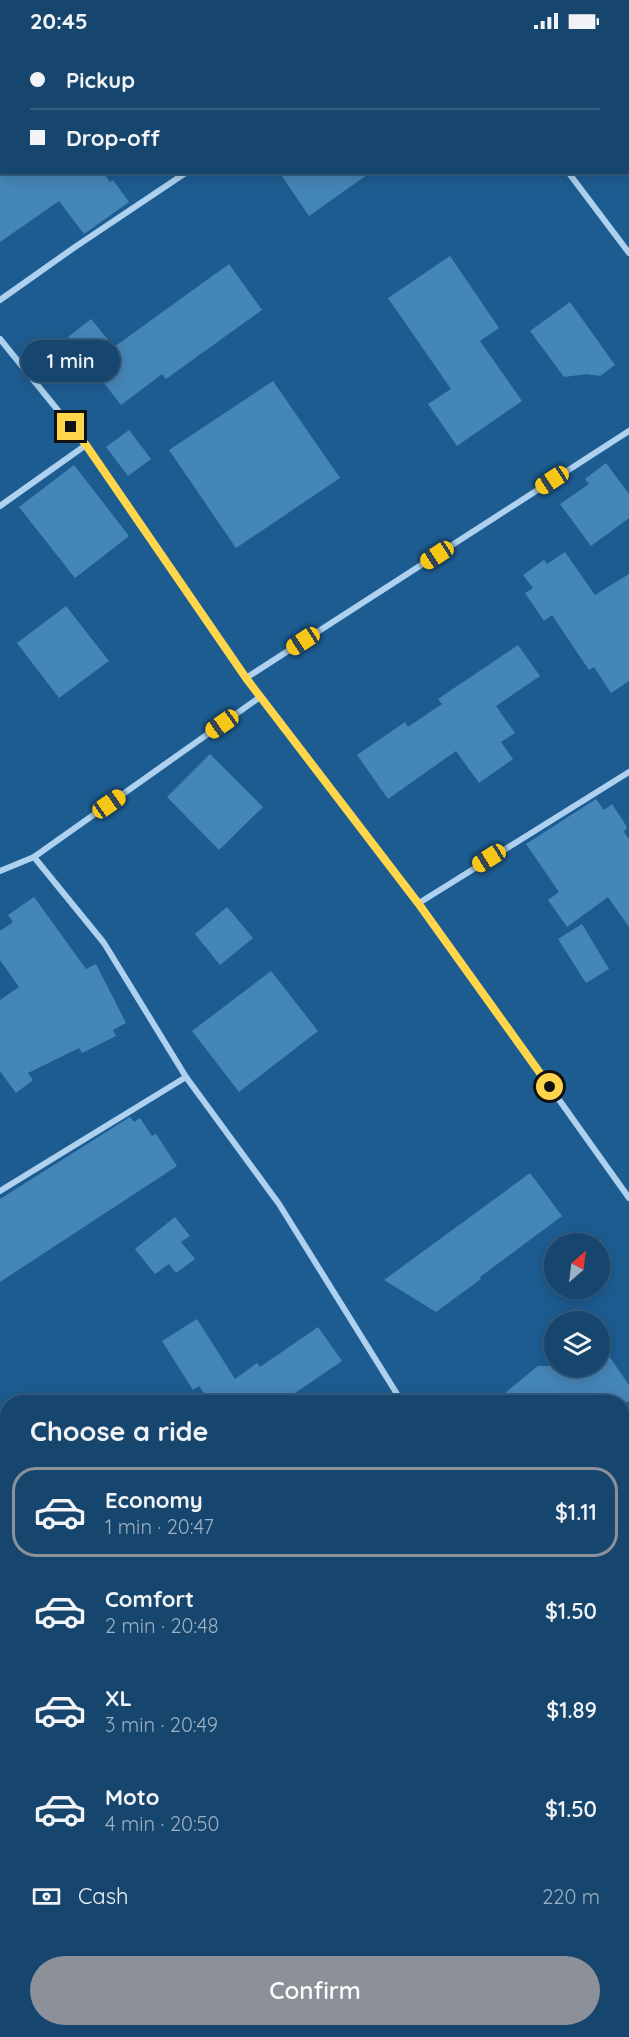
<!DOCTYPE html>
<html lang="en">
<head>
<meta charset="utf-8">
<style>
  body { margin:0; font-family:Quicksand,sans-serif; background:#234f75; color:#f1f3f6; height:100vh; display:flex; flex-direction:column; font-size:22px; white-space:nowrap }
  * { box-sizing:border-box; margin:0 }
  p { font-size:20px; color:#9eb1c2 }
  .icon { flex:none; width:33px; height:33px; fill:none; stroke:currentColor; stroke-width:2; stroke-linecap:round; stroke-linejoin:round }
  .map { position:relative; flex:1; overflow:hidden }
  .panel { position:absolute; left:0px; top:1353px; width:630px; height:642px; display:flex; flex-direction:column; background:#16456d; border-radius:24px 24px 0 0; box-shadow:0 3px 15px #0003,0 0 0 2px #355d80 }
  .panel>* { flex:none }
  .banner { position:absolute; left:0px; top:0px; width:630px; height:132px; box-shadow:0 3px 15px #0003,0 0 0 2px #355d80; display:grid; align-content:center; height:132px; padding:0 30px; background:#16456d }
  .needle { width:39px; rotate:28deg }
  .buttons { position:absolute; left:544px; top:1191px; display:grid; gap:12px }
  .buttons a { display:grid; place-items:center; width:66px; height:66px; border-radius:50%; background:#16456d; box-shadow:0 3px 15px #0003,0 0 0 2px #355d80; font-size:30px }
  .end { position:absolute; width:27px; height:27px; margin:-14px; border:8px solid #ffd54a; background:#111; box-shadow:0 0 0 3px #111 }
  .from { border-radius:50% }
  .bubble { position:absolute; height:42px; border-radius:21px; background:#16456d; box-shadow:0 3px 15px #0003,0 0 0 2px #355d80; font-size:20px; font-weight:600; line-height:42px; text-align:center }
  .car { position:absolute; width:18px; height:36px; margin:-18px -9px; border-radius:8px; box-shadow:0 0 4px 2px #0007; background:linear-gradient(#f5c518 24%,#345 0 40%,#f5c518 0 76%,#345 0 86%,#f5c518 0) }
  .banner b { display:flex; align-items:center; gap:21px; height:57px; font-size:22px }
  .banner b+b { border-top:2px solid #355d80 }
  .banner i { width:15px; height:15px; background:#f1f3f6 }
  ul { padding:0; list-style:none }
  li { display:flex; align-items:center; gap:18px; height:90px; margin:0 12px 9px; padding:0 18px; border:3px solid transparent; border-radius:24px }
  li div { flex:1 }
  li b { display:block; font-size:22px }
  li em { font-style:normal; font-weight:600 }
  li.selected { border-color:#8c9099 }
  li>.icon { width:54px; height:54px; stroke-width:1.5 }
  h2 { padding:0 30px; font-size:27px; line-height:72px }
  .pay { display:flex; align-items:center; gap:15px; height:66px; padding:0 30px; font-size:22px }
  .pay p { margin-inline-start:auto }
  .button { display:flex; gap:12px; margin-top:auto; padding:12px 30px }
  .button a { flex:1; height:69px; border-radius:36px; background:#8c9099; color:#fff; font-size:24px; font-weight:600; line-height:69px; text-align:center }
  .status { display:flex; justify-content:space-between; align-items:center; height:42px; padding:0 30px; background:#16456d; direction:ltr }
  .status svg { height:16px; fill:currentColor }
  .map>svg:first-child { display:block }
</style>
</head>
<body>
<div class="status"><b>20:45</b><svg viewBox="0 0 49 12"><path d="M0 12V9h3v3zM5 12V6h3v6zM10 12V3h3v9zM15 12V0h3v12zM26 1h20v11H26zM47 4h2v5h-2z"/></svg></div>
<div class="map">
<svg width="629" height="1995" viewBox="0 0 629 1995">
  <rect width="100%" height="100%" fill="#1d5c91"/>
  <g fill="#4586b8">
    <polygon points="0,130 103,130 110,140 113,138 129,160 84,192 59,159 0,200"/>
    <polygon points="279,130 371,130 309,174"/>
    <polygon points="450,214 499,286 480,299 522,359 457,404 428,362 451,347 388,256"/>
    <polygon points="229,222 262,268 166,337 162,332 121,363 68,295 91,277 114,305"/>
    <polygon points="570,260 615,323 600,334 587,332 564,335 530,289"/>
    <polygon points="273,339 340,436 236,506 169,408"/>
    <polygon points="129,388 151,417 128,434 106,405"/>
    <polygon points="606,421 629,452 629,476 591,504 560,462 589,442 585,437"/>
    <polygon points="74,423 129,494 75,536 19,465"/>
    <polygon points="565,510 595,553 629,532 629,639 611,651 594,625 589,628 552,573 544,579 525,551 533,546 523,533 544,518 547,522"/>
    <polygon points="66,564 109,619 59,656 17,601"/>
    <polygon points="518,603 540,634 496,664 515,691 501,700 513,717 479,741 456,709 388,757 357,713 405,680 408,685 442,662 438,657"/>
    <polygon points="210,712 263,765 219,808 167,755"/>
    <polygon points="596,757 604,768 612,762 627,785 624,790 629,797 629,885 608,855 567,885 548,858 559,850 526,802"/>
    <polygon points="34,855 86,927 96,922 126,981 113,988 116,994 82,1011 79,1006 28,1031 33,1038 16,1051 0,1029 0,958 19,945 0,918 0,889 13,880 8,873"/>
    <polygon points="227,865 253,896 220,923 195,892"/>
    <polygon points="582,882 609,927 586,941 558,897"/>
    <polygon points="271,929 318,989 239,1050 192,989"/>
    <polygon points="130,1075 134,1080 140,1076 152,1094 156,1092 177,1124 0,1240 0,1157"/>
    <polygon points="530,1131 562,1174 480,1235 481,1237 436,1270 384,1238"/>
    <polygon points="175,1175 190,1194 181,1200 195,1217 176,1231 169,1222 155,1232 135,1207"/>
    <polygon points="197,1277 235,1337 257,1321 260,1325 318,1285 342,1319 292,1353 290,1351 278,1360 210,1360 199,1344 193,1348 162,1299"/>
    <polygon points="600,1301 629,1343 629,1360 494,1360 538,1324 600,1324"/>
  </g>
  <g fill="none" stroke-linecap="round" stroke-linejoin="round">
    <g stroke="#add1ee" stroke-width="6">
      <polyline points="469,0 470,2"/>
      <polyline points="379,2 382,0"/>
      <polyline points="568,130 629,211"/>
      <polyline points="0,258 75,205 187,130"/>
      <polyline points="0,297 86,403 246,636"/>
      <polyline points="629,389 246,636 419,861 629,1156"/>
      <polyline points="0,464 86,403"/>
      <polyline points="34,815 104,901 186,1035 279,1162 402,1360"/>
      <polyline points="0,829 34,815 260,655"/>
      <polyline points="419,861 629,730"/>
      <polyline points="0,1149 186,1035"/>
      <polyline points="622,1572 629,1567"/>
      <polyline points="0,1682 8,1677"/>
      <polyline points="0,1957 8,1974"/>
      <polyline points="13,1988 16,1995"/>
    </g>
    <g stroke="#add1ee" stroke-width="10">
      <polyline points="622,1973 629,1968"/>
      <polyline points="591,1995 601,1988"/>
    </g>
  </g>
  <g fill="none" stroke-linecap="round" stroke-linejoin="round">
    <polyline stroke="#ffd54a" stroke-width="8" points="71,385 86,403 246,636 418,861 550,1045"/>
  </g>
</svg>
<div class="buttons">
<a><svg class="needle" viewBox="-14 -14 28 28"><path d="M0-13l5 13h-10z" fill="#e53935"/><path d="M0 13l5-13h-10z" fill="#9eb1c2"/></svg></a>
<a><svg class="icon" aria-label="layers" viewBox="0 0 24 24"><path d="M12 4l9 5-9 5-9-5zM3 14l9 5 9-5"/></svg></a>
</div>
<i class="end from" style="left:550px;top:1045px"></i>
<i class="end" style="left:71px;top:385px"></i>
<div class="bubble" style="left:21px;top:298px;width:99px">1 min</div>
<i class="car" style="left:552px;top:438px;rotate:237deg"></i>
<i class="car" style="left:437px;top:513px;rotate:237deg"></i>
<i class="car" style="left:303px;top:599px;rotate:237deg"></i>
<i class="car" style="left:222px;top:682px;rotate:235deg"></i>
<i class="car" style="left:109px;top:762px;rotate:55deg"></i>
<i class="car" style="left:489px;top:816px;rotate:238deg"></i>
<div class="banner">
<b><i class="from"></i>Pickup</b>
<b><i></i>Drop-off</b>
</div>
<section class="panel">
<h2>Choose a ride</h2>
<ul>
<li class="selected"><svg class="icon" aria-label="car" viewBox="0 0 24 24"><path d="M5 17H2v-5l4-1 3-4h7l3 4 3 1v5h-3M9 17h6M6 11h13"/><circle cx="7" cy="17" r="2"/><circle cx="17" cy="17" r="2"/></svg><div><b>Economy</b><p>1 min · 20:47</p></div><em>$1.11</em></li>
<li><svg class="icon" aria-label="car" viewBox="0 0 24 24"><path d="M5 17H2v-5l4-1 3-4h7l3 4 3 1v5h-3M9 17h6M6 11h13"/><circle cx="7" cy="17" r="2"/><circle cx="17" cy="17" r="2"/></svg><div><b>Comfort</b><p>2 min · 20:48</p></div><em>$1.50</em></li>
<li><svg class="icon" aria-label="car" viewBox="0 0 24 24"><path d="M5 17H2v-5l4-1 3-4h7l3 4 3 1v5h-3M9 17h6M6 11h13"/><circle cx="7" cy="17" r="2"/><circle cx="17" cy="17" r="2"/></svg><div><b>XL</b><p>3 min · 20:49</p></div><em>$1.89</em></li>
<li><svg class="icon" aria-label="car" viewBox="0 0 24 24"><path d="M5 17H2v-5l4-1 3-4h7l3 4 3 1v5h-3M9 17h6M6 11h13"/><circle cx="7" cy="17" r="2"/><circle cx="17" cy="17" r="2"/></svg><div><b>Moto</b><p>4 min · 20:50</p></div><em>$1.50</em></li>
</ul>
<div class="pay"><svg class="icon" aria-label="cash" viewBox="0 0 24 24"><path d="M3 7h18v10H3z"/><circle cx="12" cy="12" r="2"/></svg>Cash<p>220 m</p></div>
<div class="button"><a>Confirm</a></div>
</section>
</div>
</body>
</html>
